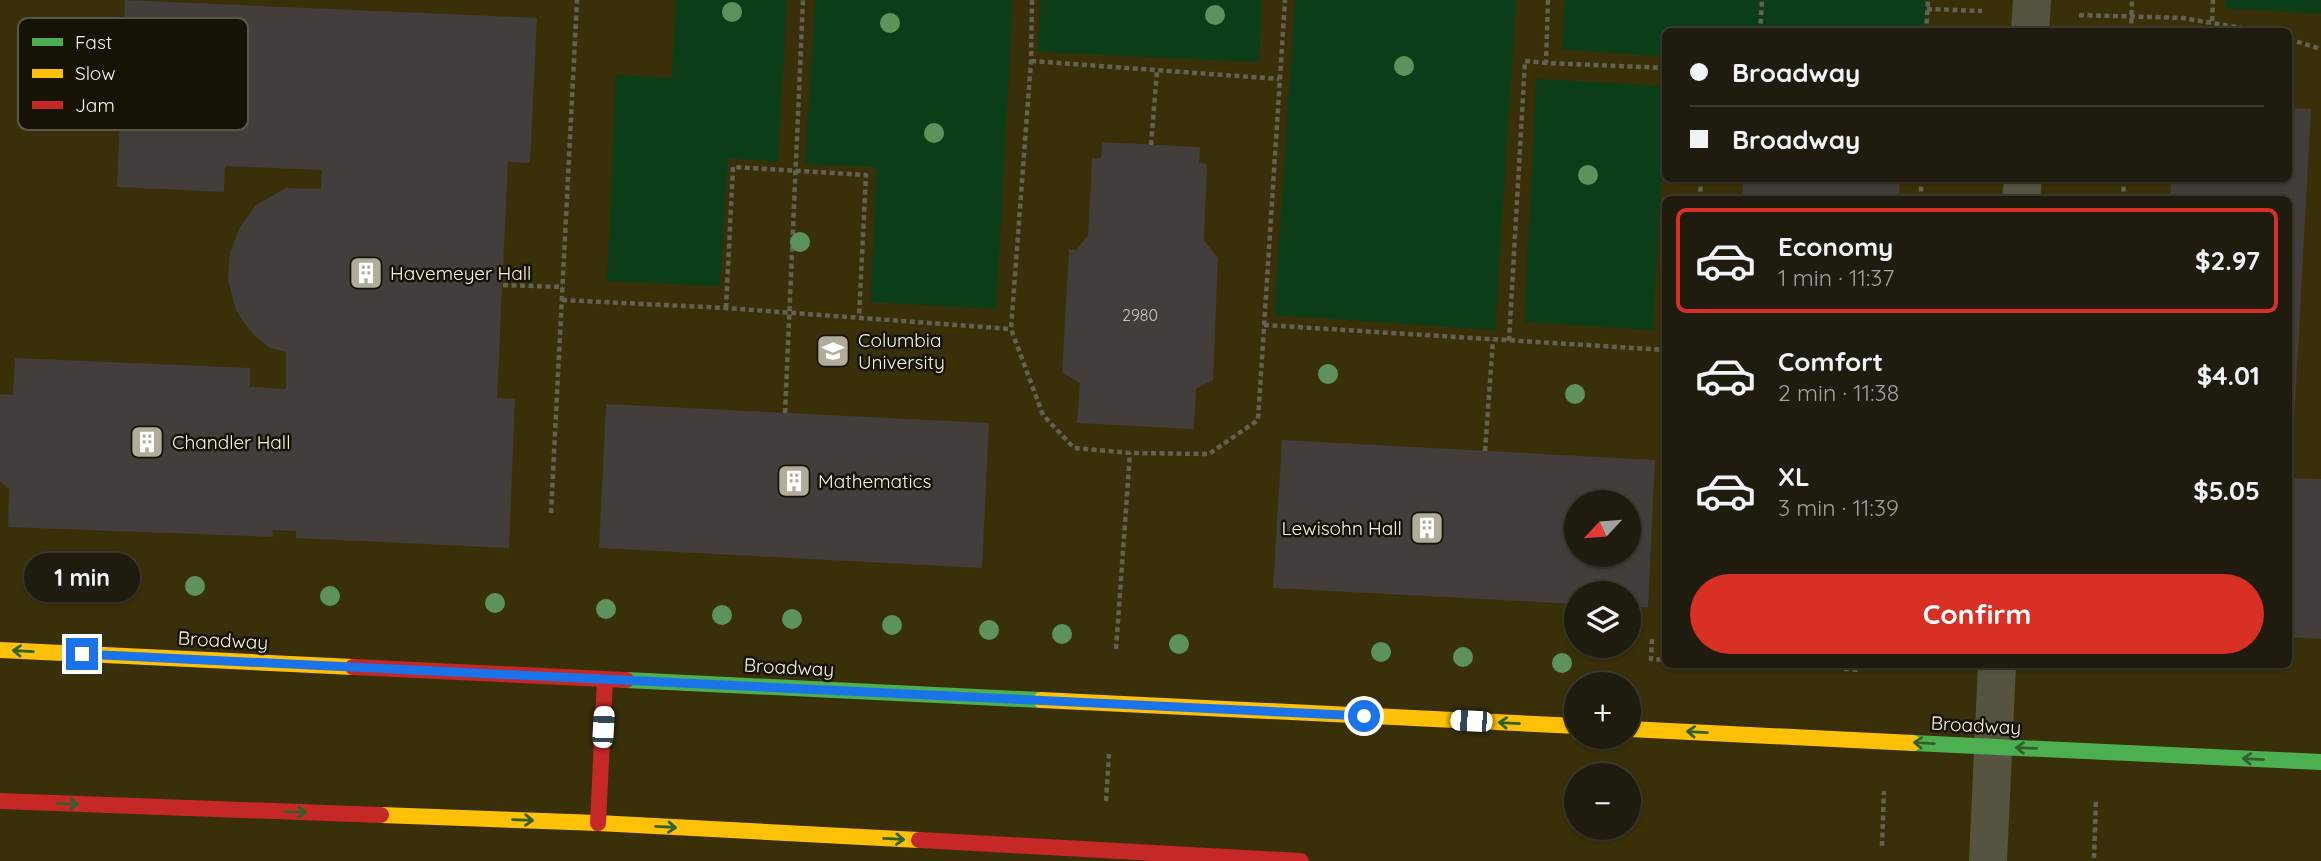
<!DOCTYPE html>
<html lang="en">
<head>
<meta charset="utf-8">
<style>
  body { margin:0; font-family:Quicksand,sans-serif; background:#272417; color:#f1f3f6; height:100vh; display:flex; flex-direction:column; font-size:26px; white-space:nowrap }
  * { box-sizing:border-box; margin:0 }
  p { font-size:23px; color:#a1a19e }
  .icon { flex:none; width:38px; height:38px; fill:none; stroke:currentColor; stroke-width:2; stroke-linecap:round; stroke-linejoin:round }
  .map { position:relative; flex:1; overflow:hidden }
  .drawer { position:absolute; left:1662px; top:196px; width:630px; height:472px; display:flex; flex-direction:column; background:#1f1b0e; border-radius:10px; box-shadow:0 2px 5px #0004,0 0 0 2px #3c392e }
  .drawer>* { flex:none }
  .guide { position:absolute; left:1662px; top:28px; width:630px; height:154px; border-radius:10px; box-shadow:0 2px 5px #0004,0 0 0 2px #3c392e; display:grid; align-content:center; height:154px; padding:0 28px; background:#1f1b0e }
  .needle { width:46px; rotate:244deg }
  .controls { position:absolute; left:1564px; top:490px; display:grid; gap:14px }
  .controls a { display:grid; place-items:center; width:77px; height:77px; border-radius:50%; background:#1f1b0e; box-shadow:0 2px 5px #0004,0 0 0 2px #3c392e; font-size:35px }
  .end { position:absolute; width:32px; height:32px; margin:-16px; border:9px solid #1a73e8; background:#fff; box-shadow:0 0 0 4px #fff }
  .from { border-radius:50% }
  .bubble { position:absolute; height:49px; border-radius:24px; background:#1f1b0e; box-shadow:0 2px 5px #0004,0 0 0 2px #3c392e; font-size:23px; font-weight:700; line-height:49px; text-align:center }
  .car { position:absolute; width:21px; height:42px; margin:-21px -10px; border-radius:9px; box-shadow:0 0 5px 2px #0007; background:linear-gradient(#fff 24%,#345 0 40%,#fff 0 76%,#345 0 86%,#fff 0) }
  .guide b { display:flex; align-items:center; gap:24px; height:66px; font-size:26px }
  .guide b+b { border-top:2px solid #3c392e }
  .guide i { width:18px; height:18px; background:#f1f3f6 }
  ul { padding:12px 0 0; list-style:none }
  li { display:flex; align-items:center; gap:21px; height:105px; margin:0 14px 10px; padding:0 14px; border:4px solid transparent; border-radius:10px }
  li div { flex:1 }
  li b { display:block; font-size:26px }
  li em { font-style:normal; font-weight:700 }
  li.selected { border-color:#d93025 }
  li>.icon { width:63px; height:63px; stroke-width:1.5 }
  .action { display:flex; gap:14px; margin-top:auto; padding:14px 28px }
  .action a { flex:1; height:80px; border-radius:42px; background:#d93025; color:#fff; font-size:28px; font-weight:700; line-height:80px; text-align:center }
  .map>svg:first-child { display:block }
</style>
</head>
<body>
<div class="map">
<svg width="2321" height="861" viewBox="0 0 2321 861">
  <rect width="100%" height="100%" fill="#292413"/>
  <path fill="#392f09" fill-rule="evenodd" d="M0,0H2321V861H0ZM1666,32H2289V178H1666ZM1666,200H2289V665H1666ZM1577,502H1629V555H1577ZM1577,593H1629V646H1577ZM1577,684H1629V737H1577ZM1577,775H1629V828H1577Z"/>
  <g fill="#0c3d19">
    <polygon points="675,0 787,0 778,162 728,158 720,286 607,281 616,75 672,78"/>
    <polygon points="815,0 1013,0 996,309 871,302 876,167 805,164"/>
    <polygon points="1040,0 1262,0 1259,62 1038,52"/>
    <polygon points="1295,0 1516,0 1495,330 1274,315"/>
    <polygon points="1564,0 1928,0 1926,31 1666,32 1666,57 1562,49"/>
    <polygon points="2226,0 2321,0 2321,14 2225,8"/>
    <polygon points="1536,79 1666,86 1653,330 1524,322"/>
  </g>
  <g fill="#433d3b" fill-rule="evenodd">
    <polygon points="125,0 537,18 530,163 508,162 497,398 515,399 509,548 296,538 296,531 272,530 273,537 8,527 9,489 0,481 0,394 13,395 15,358 250,368 250,387 286,389 286,352 270,348 254,335 241,319 235,307 228,280 230,252 240,227 256,205 286,188 321,189 322,170 225,166 224,192 117,187"/>
    <polygon points="2289,108 2311,109 2291,478 2321,479 2321,639 2289,637 2289,200 2170,200 2171,178 2289,178"/>
    <polygon points="1102,142 1200,147 1199,163 1207,164 1204,240 1218,258 1213,380 1196,389 1194,429 1077,423 1080,383 1062,372 1069,250 1076,250 1088,235 1092,158 1101,158"/>
    <polygon points="1743,178 1900,178 1899,200 1742,200"/>
    <polygon points="606,404 989,423 982,568 599,548"/>
    <path d="M1282,440L1655,460L1648,607H1629V593H1577V604L1273,588ZM1577,502H1629V555H1577Z"/>
  </g>
  <g fill="none" stroke-linecap="round" stroke-linejoin="round">
    <g stroke="#636151" stroke-width="4.5" stroke-dasharray="5 3.5" stroke-linecap="butt">
      <polyline points="1032,0 1031,61 1011,329 1043,415 1074,448 1130,453 1209,454 1258,420 1285,0"/>
      <polyline points="1548,0 1546,63 1666,68"/>
      <polyline points="1927,9 1982,11"/>
      <polyline points="2079,15 2183,18 2265,32"/>
      <polyline points="2212,21 2213,0"/>
      <polyline points="1760,32 1762,0"/>
      <polyline points="1926,32 1928,0"/>
      <polyline points="2131,32 2132,0"/>
      <polyline points="2289,39 2321,49"/>
      <polyline points="1031,61 1279,79"/>
      <polyline points="1151,145 1157,71"/>
      <polyline points="1700,200 1701,178"/>
      <polyline points="1921,200 1921,178"/>
      <polyline points="2123,200 2124,178"/>
      <polyline points="503,285 563,287"/>
      <polyline points="562,300 726,308 1011,329"/>
      <polyline points="726,308 733,167 866,175 859,317"/>
      <polyline points="1264,325 1666,350"/>
      <polyline points="1509,341 1525,61 1546,63"/>
      <polyline points="785,413 803,0"/>
      <polyline points="1485,451 1493,340"/>
      <polyline points="551,513 577,0"/>
      <polyline points="1652,639 1651,659 1666,660"/>
      <polyline points="1116,649 1130,453"/>
      <polyline points="1844,669 1860,670 1861,665"/>
      <polyline points="1106,801 1109,754"/>
      <polyline points="1882,846 1884,791"/>
      <polyline points="2094,858 2096,799"/>
    </g>
    <g stroke="#565441" stroke-width="38">
      <polyline points="2030,32 2032,0"/>
      <polyline points="2021,200 2023,178"/>
      <polyline points="1988,861 1997,665"/>
    </g>
    <g stroke="#4caf50" stroke-width="16">
      <polyline points="626,680 1041,700"/>
      <polyline points="1913,743 2321,762"/>
    </g>
    <g stroke="#ffc107" stroke-width="16">
      <polyline points="0,650 353,667"/>
      <polyline points="1041,700 1577,726"/>
      <polyline points="1629,729 1913,743"/>
      <polyline points="381,815 598,823 919,840"/>
    </g>
    <g stroke="#c62828" stroke-width="16">
      <polyline points="353,667 626,680"/>
      <polyline points="0,801 381,815"/>
      <polyline points="598,823 605,679"/>
      <polyline points="919,840 1301,861"/>
    </g>
  </g>
  <g fill="#5d925d">
    <circle cx="732" cy="12" r="10"/>
    <circle cx="1215" cy="15" r="10"/>
    <circle cx="890" cy="23" r="10"/>
    <circle cx="1404" cy="66" r="10"/>
    <circle cx="934" cy="133" r="10"/>
    <circle cx="1588" cy="175" r="10"/>
    <circle cx="800" cy="242" r="10"/>
    <circle cx="1328" cy="374" r="10"/>
    <circle cx="1575" cy="394" r="10"/>
    <circle cx="71" cy="581" r="10"/>
    <circle cx="129" cy="584" r="10"/>
    <circle cx="195" cy="586" r="10"/>
    <circle cx="330" cy="596" r="10"/>
    <circle cx="495" cy="603" r="10"/>
    <circle cx="606" cy="609" r="10"/>
    <circle cx="722" cy="615" r="10"/>
    <circle cx="792" cy="619" r="10"/>
    <circle cx="892" cy="625" r="10"/>
    <circle cx="989" cy="630" r="10"/>
    <circle cx="1062" cy="634" r="10"/>
    <circle cx="1179" cy="644" r="10"/>
    <circle cx="1381" cy="652" r="10"/>
    <circle cx="1463" cy="657" r="10"/>
    <circle cx="1562" cy="663" r="10"/>
  </g>
  <defs><path id="oneway-shaft" d="M-6 0H5M1.5-3L5.5 0L1.5 3" fill="none" stroke-width="1.6" stroke-linecap="round" stroke-linejoin="round" transform="scale(1.75)"/></defs>
  <g stroke="#31612b">
    <use href="#oneway-shaft" transform="translate(23 651) rotate(-177)"/>
    <use href="#oneway-shaft" transform="translate(1509 723) rotate(-177)"/>
    <use href="#oneway-shaft" transform="translate(1697 732) rotate(-177)"/>
    <use href="#oneway-shaft" transform="translate(1924 743) rotate(-177)"/>
    <use href="#oneway-shaft" transform="translate(2026 748) rotate(-178)"/>
    <use href="#oneway-shaft" transform="translate(2253 759) rotate(-177)"/>
    <use href="#oneway-shaft" transform="translate(68 804) rotate(2)"/>
    <use href="#oneway-shaft" transform="translate(296 812) rotate(2)"/>
    <use href="#oneway-shaft" transform="translate(523 820) rotate(2)"/>
    <use href="#oneway-shaft" transform="translate(666 827) rotate(3)"/>
    <use href="#oneway-shaft" transform="translate(894 839) rotate(3)"/>
  </g>
  <g fill="none" stroke-linecap="round" stroke-linejoin="round">
    <polyline stroke="#1a73e8" stroke-width="9" points="82,654 1364,716"/>
  </g>
  <defs>
    <symbol id="building-square" viewBox="-11 -11 22 22"><rect x="-9" y="-9" width="18" height="18" rx="4" fill="#b1ac9a" stroke="#161306"/><path d="M-4-6H4V6H1V3H-1V6H-4ZM-2.5-4.3h1.7v1.8h-1.7ZM.8-4.3h1.7v1.8H.8ZM-2.5-1h1.7V.8h-1.7ZM.8-1h1.7V.8H.8Z" fill="#fff"/></symbol>
    <symbol id="university-square" viewBox="-11 -11 22 22"><rect x="-9" y="-9" width="18" height="18" rx="4" fill="#b1ac9a" stroke="#161306"/><path d="M0-5L7-2L0 1L-7-2ZM-4 1L0 2.5L4 1V4Q0 6-4 4Z" fill="#fff"/></symbol>
  </defs>
  <g fill-rule="evenodd">
    <use href="#building-square" x="347" y="254" width="38" height="38"/>
    <use href="#university-square" x="814" y="332" width="38" height="38"/>
    <use href="#building-square" x="128" y="423" width="38" height="38"/>
    <use href="#building-square" x="775" y="462" width="38" height="38"/>
    <use href="#building-square" x="1408" y="509" width="38" height="38"/>
  </g>
  <g text-anchor="middle" stroke-width="5" stroke-linejoin="round" paint-order="stroke">
    <g font-size="16" fill="#ccc7b9">
      <text x="1140" y="321">2980</text>
    </g>
    <g font-size="19" fill="#faf5e3" stroke="#161306" text-anchor="start">
      <text x="390" y="280">Havemeyer Hall</text>
      <text x="858" y="347">Columbia<tspan x="858" dy="22">University</tspan></text>
      <text x="172" y="449">Chandler Hall</text>
      <text x="818" y="488">Mathematics</text>
      <text x="1402" y="535" text-anchor="end">Lewisohn Hall</text>
    </g>
    <g font-size="19" fill="#faf5e3" stroke="#161306">
      <text transform="translate(223 640) rotate(3)" y="7">Broadway</text>
      <text transform="translate(789 667) rotate(3)" y="7">Broadway</text>
      <text transform="translate(1976 725) rotate(3)" y="7">Broadway</text>
    </g>
  </g>
  <rect x="18" y="18" width="230" height="112" rx="10" fill="#161306" stroke="#5a5748" stroke-width="2"/>
  <rect x="32" y="38" width="31" height="8" fill="#4caf50"/>
  <rect x="32" y="69" width="31" height="9" fill="#ffc107"/>
  <rect x="32" y="101" width="31" height="8" fill="#c62828"/>
  <g font-size="19" fill="#faf5e3">
    <text x="75" y="49">Fast</text>
    <text x="75" y="80">Slow</text>
    <text x="75" y="112">Jam</text>
  </g>
</svg>
<div class="controls">
<a><svg class="needle" viewBox="-14 -14 28 28"><path d="M0-13l5 13h-10z" fill="#e53935"/><path d="M0 13l5-13h-10z" fill="#a1a19e"/></svg></a>
<a><svg class="icon" aria-label="layers" viewBox="0 0 24 24"><path d="M12 4l9 5-9 5-9-5zM3 14l9 5 9-5"/></svg></a>
<a>+</a>
<a>−</a>
</div>
<i class="end from" style="left:1364px;top:716px"></i>
<i class="end" style="left:82px;top:654px"></i>
<div class="bubble" style="left:24px;top:553px;width:116px">1 min</div>
<i class="car" style="left:1471px;top:721px;rotate:273deg"></i>
<i class="car" style="left:603px;top:727px;rotate:3deg"></i>
<div class="guide">
<b><i class="from"></i>Broadway</b>
<b><i></i>Broadway</b>
</div>
<section class="drawer">
<ul>
<li class="selected"><svg class="icon" aria-label="car" viewBox="0 0 24 24"><path d="M5 17H2v-5l4-1 3-4h7l3 4 3 1v5h-3M9 17h6M6 11h13"/><circle cx="7" cy="17" r="2"/><circle cx="17" cy="17" r="2"/></svg><div><b>Economy</b><p>1 min · 11:37</p></div><em>$2.97</em></li>
<li><svg class="icon" aria-label="car" viewBox="0 0 24 24"><path d="M5 17H2v-5l4-1 3-4h7l3 4 3 1v5h-3M9 17h6M6 11h13"/><circle cx="7" cy="17" r="2"/><circle cx="17" cy="17" r="2"/></svg><div><b>Comfort</b><p>2 min · 11:38</p></div><em>$4.01</em></li>
<li><svg class="icon" aria-label="car" viewBox="0 0 24 24"><path d="M5 17H2v-5l4-1 3-4h7l3 4 3 1v5h-3M9 17h6M6 11h13"/><circle cx="7" cy="17" r="2"/><circle cx="17" cy="17" r="2"/></svg><div><b>XL</b><p>3 min · 11:39</p></div><em>$5.05</em></li>
</ul>
<div class="action"><a>Confirm</a></div>
</section>
</div>
</body>
</html>
